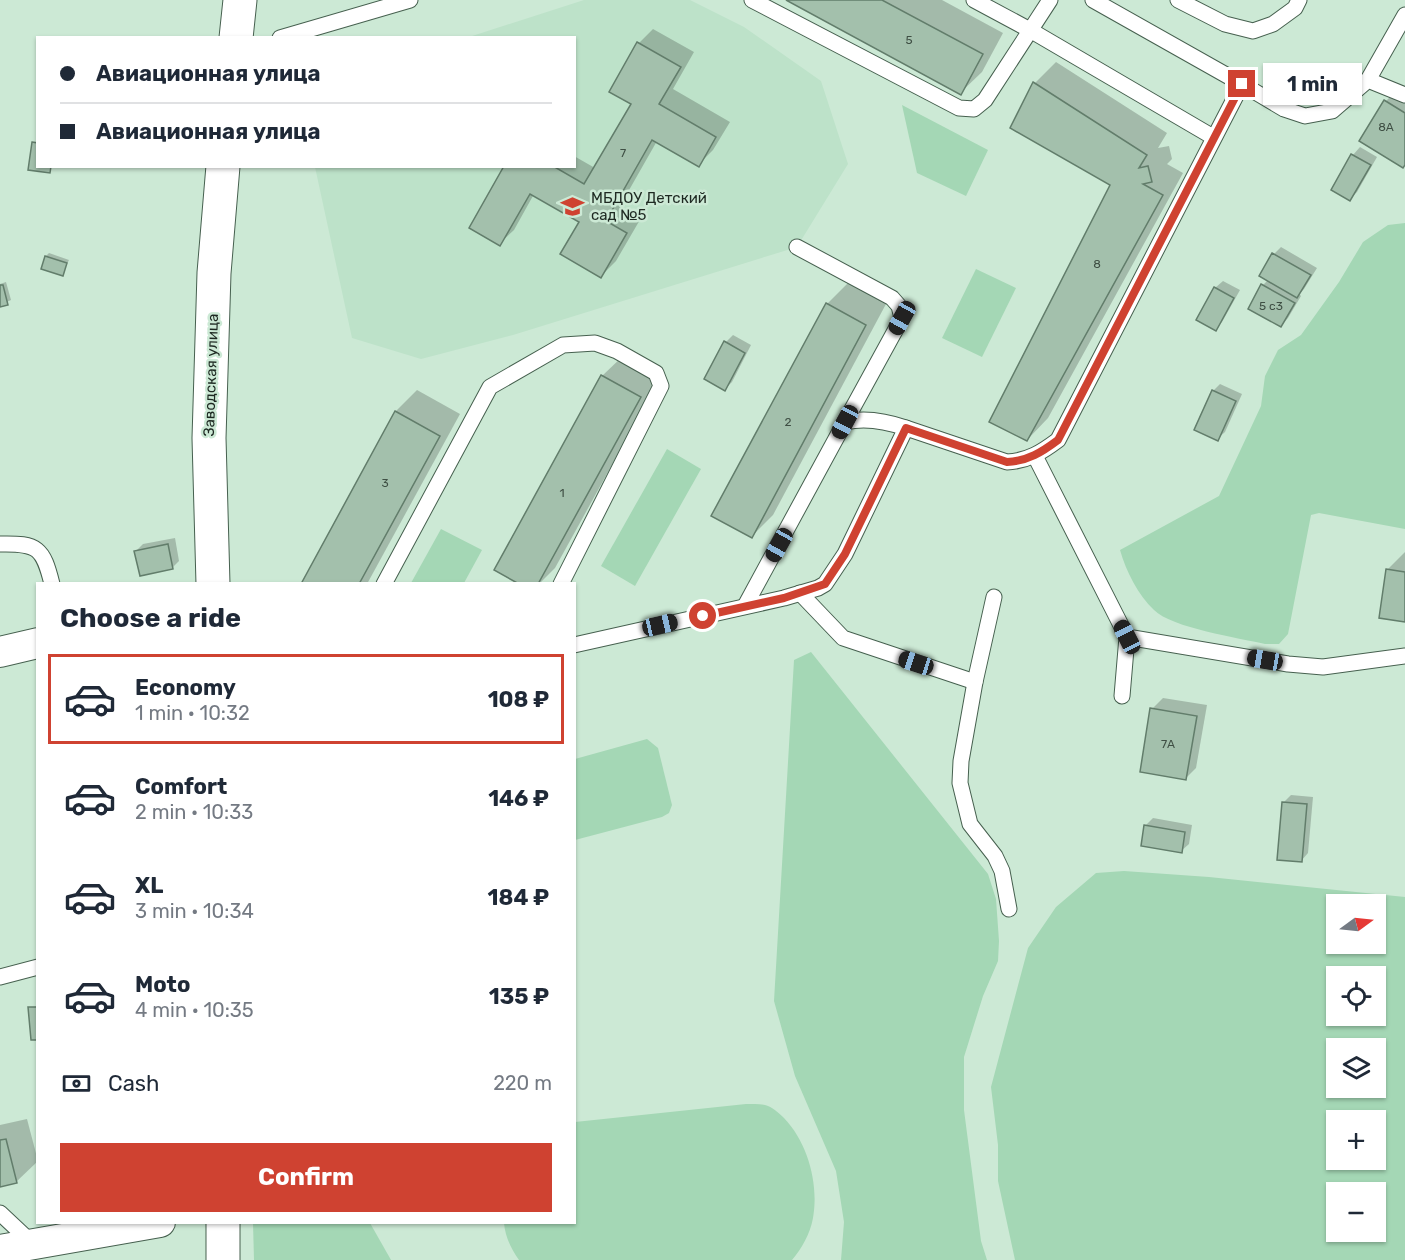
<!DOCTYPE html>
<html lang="en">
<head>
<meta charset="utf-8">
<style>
  body { margin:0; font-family:Rubik,sans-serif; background:#f2f2f3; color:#1f2937; height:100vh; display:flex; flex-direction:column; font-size:22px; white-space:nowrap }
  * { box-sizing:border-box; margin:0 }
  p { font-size:20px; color:#747a83 }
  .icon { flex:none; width:33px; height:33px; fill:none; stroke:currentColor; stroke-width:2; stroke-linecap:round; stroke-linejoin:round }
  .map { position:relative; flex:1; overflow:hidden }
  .side { position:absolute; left:36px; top:582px; width:540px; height:642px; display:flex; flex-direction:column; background:#fff; border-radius:0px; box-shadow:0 2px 4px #0004 }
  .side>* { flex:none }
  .banner { position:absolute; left:36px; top:36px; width:540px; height:132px; border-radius:0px; box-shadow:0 2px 4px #0004; display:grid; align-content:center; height:132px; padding:0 24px; background:#fff }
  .needle { width:39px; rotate:75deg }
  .buttons { position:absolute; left:1326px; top:894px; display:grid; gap:12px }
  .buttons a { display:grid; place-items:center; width:60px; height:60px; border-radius:0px; background:#fff; box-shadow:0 2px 4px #0004; font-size:30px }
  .end { position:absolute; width:27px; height:27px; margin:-14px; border:8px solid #cf4231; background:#fff; box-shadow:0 0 0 3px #fff }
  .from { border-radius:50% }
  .bubble { position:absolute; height:42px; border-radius:0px; background:#fff; box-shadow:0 2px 4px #0004; font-size:20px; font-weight:700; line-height:42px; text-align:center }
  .car { position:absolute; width:18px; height:36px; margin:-18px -9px; border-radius:8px; box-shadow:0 0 4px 2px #0007; background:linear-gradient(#222 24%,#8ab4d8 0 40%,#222 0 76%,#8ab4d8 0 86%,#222 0) }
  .banner b { display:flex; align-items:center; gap:21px; height:57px; font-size:22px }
  .banner b+b { border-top:2px solid #e0e1e3 }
  .banner i { width:15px; height:15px; background:#1f2937 }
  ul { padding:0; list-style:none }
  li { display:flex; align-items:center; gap:18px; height:90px; margin:0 12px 9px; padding:0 12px; border:3px solid transparent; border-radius:0px }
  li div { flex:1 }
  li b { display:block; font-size:22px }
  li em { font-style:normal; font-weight:700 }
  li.selected { border-color:#cf4231 }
  li>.icon { width:54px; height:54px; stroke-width:1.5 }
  h2 { padding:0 24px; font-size:27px; line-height:72px }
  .pay { display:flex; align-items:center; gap:15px; height:66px; padding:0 24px; font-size:22px }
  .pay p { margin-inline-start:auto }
  .primary-button { display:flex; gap:12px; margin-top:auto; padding:12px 24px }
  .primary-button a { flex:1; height:69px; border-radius:0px; background:#cf4231; color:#fff; font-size:24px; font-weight:700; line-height:69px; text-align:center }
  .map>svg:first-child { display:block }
</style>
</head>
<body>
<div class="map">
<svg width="1405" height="1260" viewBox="0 0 1405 1260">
  <rect width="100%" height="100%" fill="#cce9d5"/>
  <polygon fill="#bde2c9" points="584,0 690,0 744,27 821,81 848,164 797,247 513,335 421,359 352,338 315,167 574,166 574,38 469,37"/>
  <g fill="#a4d7b5" fill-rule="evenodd">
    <polygon points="902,105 988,150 966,196 917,173"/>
    <path d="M1405,223V529L1319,513L1311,515L1288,634L1279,644H1265C1239,638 1172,628 1154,610C1138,595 1126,571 1120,550L1219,496L1261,406L1265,376L1278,350L1301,335L1339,282L1363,242L1388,225Z"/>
    <polygon points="976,269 1016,288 982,357 942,338"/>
    <polygon points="667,449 701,469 635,586 601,566"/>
    <polygon points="441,529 482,550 464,583 411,583"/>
    <polygon points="811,652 988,874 996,899 999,941 998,961 983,996 964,1057 964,1110 981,1241 987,1260 841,1260 844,1222 836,1171 795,1076 774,1001 794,660"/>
    <polygon points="647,739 658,748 672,805 669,813 662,817 575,840 575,759"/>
    <path d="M1124,871L1209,877L1405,897V1260H1015L998,1181V1145L991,1087L1028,948L1056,907L1096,873ZM1376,904V944H1336V904ZM1376,976V1016H1336V976ZM1376,1048V1088H1336V1048ZM1376,1120V1160H1336V1120ZM1376,1192V1232H1336V1192Z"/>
    <path d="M746,1104C752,1104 759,1104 765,1105C771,1106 779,1113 784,1118C808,1143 819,1184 813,1218C810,1234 802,1248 792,1260H519C511,1249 505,1236 504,1223L574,1222L575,1122Z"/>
    <polygon points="253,1223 370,1223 391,1260 254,1260"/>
  </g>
  <g fill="#0003">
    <polygon points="788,0 942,0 1003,33 982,72 960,93"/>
    <polygon points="653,29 694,52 673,89 730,122 713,150 698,165 657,141 620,206 641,218 616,261 601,276 581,221 534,194 514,230 499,244 506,166 574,166 574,156 595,168 633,103 639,43"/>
    <polygon points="1056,62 1167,133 1158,148 1169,146 1172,159 1167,164 1183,173 1048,418 1027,440 1112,184 1035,83"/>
    <polygon points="1393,94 1405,102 1405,164 1386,101"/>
    <polygon points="1360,147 1377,157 1357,192 1350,199 1333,189 1353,155"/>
    <polygon points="1281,247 1317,268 1304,289 1299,294 1301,296 1288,318 1281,326 1263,285 1269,279 1261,275 1274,254"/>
    <polygon points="49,253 69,260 62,274 42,268 46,256"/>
    <polygon points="1223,281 1240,290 1222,322 1215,329 1215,288"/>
    <polygon points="6,282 11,300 0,305 0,284"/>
    <polygon points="848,283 886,304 773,515 752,536 827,304"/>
    <polygon points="733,335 751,345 732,382 725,389 726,342"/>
    <polygon points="624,355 661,376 555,568 539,584 523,584 602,376"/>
    <polygon points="1220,384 1242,394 1225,432 1217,439 1213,391"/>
    <polygon points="417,390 460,414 367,584 302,584 396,411"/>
    <polygon points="175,538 179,561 172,568 136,551 143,544"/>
    <polygon points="1405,552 1405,620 1387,570"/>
    <polygon points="1163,698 1207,705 1196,768 1185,779 1152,709"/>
    <polygon points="1291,795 1313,797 1308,853 1301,861 1284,802"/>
    <polygon points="1153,818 1192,825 1189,844 1181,851 1146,825"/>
    <polygon points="27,1119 38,1161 16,1182 0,1186 0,1125"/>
  </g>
  <g fill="#a3c0ac" stroke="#627d6b" stroke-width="1.5">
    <polygon points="786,0 882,0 983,54 961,95"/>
    <polygon points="637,42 681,67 659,104 716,137 699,167 652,140 606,221 627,233 601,278 560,254 579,222 530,194 500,246 469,228 504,166 553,166 584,184 631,104 609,92"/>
    <polygon points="1033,82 1147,155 1139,168 1148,166 1152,182 1143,184 1163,195 1027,441 989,422 1110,185 1010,128"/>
    <polygon points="1384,100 1405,113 1405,165 1403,168 1359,141"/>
    <polygon points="32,142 38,143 38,166 51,166 50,173 28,170"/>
    <polygon points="1351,154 1371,165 1350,201 1331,190"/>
    <polygon points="1272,253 1311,275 1297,298 1259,276"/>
    <polygon points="45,256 67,263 63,276 41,269"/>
    <polygon points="1261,284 1295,303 1281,327 1248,309"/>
    <polygon points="0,285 3,285 8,305 0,307"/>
    <polygon points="1214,287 1234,298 1216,331 1196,320"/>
    <polygon points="826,303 866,325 752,538 711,516"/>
    <polygon points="724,341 745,353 725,391 704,379"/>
    <polygon points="601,375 641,397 538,584 519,584 494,570"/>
    <polygon points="1212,390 1236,401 1218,441 1194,430"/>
    <polygon points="395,411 440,436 359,584 301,584"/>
    <polygon points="168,544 173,569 140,576 134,551"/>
    <polygon points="1386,569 1405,572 1405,622 1379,618"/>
    <polygon points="1150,708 1197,716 1186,780 1140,772"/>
    <polygon points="1282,802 1307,804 1302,862 1277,860"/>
    <polygon points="1144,825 1185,832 1182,853 1141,846"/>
    <polygon points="28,1007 38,1007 38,1040 31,1040"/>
    <polygon points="6,1139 17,1183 0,1187 0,1140"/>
  </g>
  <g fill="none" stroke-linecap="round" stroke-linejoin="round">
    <defs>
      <g id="lane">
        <polyline points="752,0 959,108 974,109 985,100 1050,0"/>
        <polyline points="974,0 1030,30 1213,137"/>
        <polyline points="1178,0 1225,24 1253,31 1273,24 1295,8 1299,0"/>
        <polyline points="280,38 410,0"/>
        <polyline points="1368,80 1405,15"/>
        <polyline points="1242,84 1284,109 1305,116 1332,111 1368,80 1405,95"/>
        <polyline points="797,247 892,298 899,306 902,318 845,422"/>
        <polyline points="1035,456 1127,637 1122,696"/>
        <path d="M0,544C38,543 43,548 52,584"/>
        <polyline points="384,584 490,387 563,345 595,343 617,351 656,373 661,386 561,584"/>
        <polyline points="800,593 843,638 975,682"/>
        <polyline points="994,597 975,682 961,761 960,783 970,824 995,856 1002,871 1009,909"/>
        <path d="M745,606L845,422C866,417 886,421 906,428"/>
        <polyline points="1127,637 1288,664 1323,667 1405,656"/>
        <path d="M574,645L784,598L818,588L825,584L845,554L906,428L1007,462C1028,461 1042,452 1058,440L1242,84L1093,0"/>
        <polyline points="0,977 38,967"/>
        <polyline points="0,1213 33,1244"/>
      </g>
      <g id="street">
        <polyline points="0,652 38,643"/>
        <polyline points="0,1250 160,1222"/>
      </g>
      <g id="secondary">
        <polyline points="236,38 240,0"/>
        <polyline points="213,584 209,438 214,273 223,166"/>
        <polyline points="223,1260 223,1222"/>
      </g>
    </defs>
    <use href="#lane" stroke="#46604f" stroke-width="17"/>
    <use href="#street" stroke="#46604f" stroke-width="32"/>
    <use href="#secondary" stroke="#46604f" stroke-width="35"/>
    <use href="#lane" stroke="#fff" stroke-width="15"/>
    <use href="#street" stroke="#fff" stroke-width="30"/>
    <use href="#secondary" stroke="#fff" stroke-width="33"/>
  </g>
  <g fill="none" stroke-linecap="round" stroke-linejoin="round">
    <path stroke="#cf4231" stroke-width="8" d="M703,616L784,598L825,584L845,554L906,428L1007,462C1028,461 1042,452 1058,440L1242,84"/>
  </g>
  <defs>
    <symbol id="school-bare" viewBox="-9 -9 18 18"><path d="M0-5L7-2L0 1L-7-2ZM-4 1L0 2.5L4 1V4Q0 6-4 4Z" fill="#cf4231" stroke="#cce9d5" stroke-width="2.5" paint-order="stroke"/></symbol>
  </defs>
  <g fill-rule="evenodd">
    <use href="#school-bare" x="556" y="190" width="33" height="33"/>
  </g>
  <g text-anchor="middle" stroke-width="5" stroke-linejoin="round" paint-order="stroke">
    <g font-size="12" fill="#3f4f44">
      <text x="909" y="44">5</text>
      <text x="1386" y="131">8А</text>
      <text x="623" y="157">7</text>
      <text x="1097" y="268">8</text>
      <text x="1271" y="310">5 с3</text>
      <text x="788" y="426">2</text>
      <text x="385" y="487">3</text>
      <text x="562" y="497">1</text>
      <text x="1168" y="748">7А</text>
    </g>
    <g font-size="15" fill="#1e2922" stroke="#cce9d5" text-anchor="start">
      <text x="591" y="203">МБДОУ Детский<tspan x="591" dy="17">сад №5</tspan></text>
    </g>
    <g font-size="15" fill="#1e2922" stroke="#cce9d5">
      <text transform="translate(211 375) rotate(-88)" y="5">Заводская улица</text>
    </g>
  </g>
</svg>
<div class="buttons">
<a><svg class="needle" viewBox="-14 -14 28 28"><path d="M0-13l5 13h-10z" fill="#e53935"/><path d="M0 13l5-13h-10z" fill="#747a83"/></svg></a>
<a><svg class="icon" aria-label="locate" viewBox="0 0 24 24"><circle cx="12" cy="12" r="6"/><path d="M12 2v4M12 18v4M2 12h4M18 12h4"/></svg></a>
<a><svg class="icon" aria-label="layers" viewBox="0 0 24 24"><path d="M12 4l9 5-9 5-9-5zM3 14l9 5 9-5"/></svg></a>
<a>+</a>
<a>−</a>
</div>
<i class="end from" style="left:703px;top:616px"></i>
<i class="end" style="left:1242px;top:84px"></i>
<div class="bubble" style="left:1263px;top:63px;width:99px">1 min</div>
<i class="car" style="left:902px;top:318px;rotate:209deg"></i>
<i class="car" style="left:845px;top:422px;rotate:208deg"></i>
<i class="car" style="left:779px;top:545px;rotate:209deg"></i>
<i class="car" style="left:660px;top:625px;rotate:77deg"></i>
<i class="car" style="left:1127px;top:637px;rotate:333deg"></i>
<i class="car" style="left:1265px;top:660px;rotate:280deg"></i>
<i class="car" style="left:916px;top:663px;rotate:288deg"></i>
<div class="banner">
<b><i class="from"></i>Авиационная улица</b>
<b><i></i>Авиационная улица</b>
</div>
<section class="side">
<h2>Choose a ride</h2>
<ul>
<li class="selected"><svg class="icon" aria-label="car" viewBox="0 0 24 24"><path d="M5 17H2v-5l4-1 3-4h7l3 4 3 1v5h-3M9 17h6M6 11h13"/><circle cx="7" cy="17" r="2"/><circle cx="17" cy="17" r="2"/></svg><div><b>Economy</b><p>1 min · 10:32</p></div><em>108 ₽</em></li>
<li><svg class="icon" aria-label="car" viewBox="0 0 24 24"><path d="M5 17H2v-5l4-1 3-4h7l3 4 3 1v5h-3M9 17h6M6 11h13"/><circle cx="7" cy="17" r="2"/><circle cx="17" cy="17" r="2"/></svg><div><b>Comfort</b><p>2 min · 10:33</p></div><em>146 ₽</em></li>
<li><svg class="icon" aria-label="car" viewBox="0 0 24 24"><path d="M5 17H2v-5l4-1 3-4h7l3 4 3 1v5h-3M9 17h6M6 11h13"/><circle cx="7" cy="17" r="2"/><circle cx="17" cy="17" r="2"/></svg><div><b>XL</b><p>3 min · 10:34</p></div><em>184 ₽</em></li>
<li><svg class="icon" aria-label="car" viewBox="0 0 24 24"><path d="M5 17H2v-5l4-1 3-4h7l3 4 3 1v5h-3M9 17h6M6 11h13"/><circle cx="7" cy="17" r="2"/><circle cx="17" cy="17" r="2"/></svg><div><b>Moto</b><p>4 min · 10:35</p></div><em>135 ₽</em></li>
</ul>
<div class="pay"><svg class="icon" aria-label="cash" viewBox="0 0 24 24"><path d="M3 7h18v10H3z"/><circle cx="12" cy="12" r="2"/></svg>Cash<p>220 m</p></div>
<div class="primary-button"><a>Confirm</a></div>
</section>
</div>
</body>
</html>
